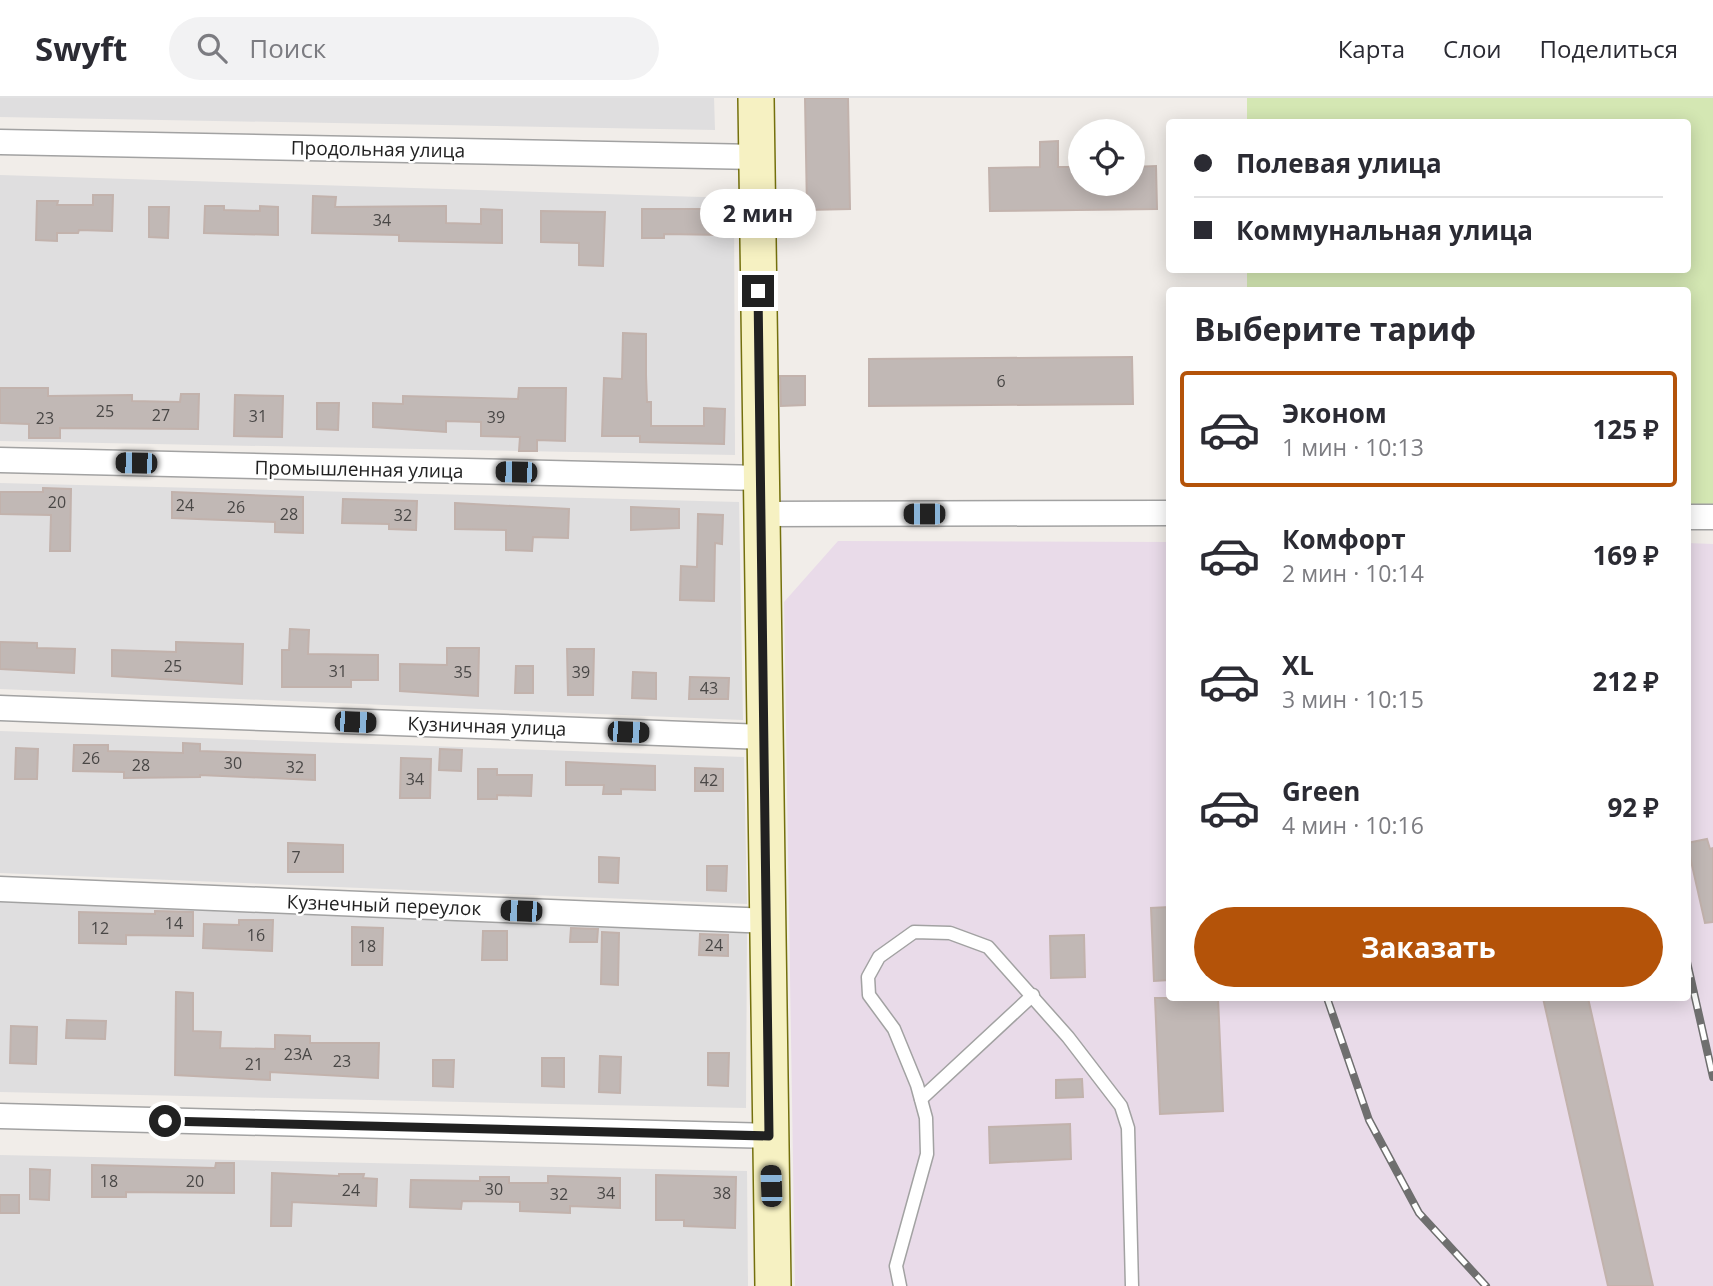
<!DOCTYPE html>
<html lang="ru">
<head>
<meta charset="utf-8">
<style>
  body { margin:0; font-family:"Open Sans",sans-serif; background:#f2f2f3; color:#2b2b33; height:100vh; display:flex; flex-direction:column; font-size:26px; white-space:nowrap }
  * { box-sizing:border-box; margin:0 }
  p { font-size:23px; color:#7c7c81 }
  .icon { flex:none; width:38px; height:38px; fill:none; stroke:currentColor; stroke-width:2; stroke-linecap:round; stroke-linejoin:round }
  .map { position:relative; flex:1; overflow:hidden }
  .side { position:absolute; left:1166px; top:189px; width:525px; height:714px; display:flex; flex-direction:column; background:#fff; border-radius:7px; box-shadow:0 4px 18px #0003 }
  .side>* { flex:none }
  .top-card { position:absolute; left:1166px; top:21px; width:525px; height:154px; border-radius:7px; box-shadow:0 4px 18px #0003; display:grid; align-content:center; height:154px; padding:0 28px; background:#fff }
  .tools { position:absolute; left:1068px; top:21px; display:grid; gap:14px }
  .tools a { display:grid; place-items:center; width:77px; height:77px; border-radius:50%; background:#fff; box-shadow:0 4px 18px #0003; font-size:35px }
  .end { position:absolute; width:32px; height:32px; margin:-16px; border:9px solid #212121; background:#fff; box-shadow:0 0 0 4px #fff }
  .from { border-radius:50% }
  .bubble { position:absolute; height:49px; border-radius:24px; background:#fff; box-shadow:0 4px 18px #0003; font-size:23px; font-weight:700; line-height:49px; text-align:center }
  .car { position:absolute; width:21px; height:42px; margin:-21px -10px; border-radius:9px; box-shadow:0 0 5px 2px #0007; background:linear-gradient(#222 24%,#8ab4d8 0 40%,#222 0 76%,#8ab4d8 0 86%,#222 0) }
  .top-card b { display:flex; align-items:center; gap:24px; height:66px; font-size:26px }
  .top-card b+b { border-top:2px solid #e1e1e2 }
  .top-card i { width:18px; height:18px; background:#2b2b33 }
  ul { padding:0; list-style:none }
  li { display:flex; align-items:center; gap:21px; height:116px; margin:0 14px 10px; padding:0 14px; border:4px solid transparent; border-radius:7px }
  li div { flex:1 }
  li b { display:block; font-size:26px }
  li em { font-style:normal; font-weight:700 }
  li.on { border-color:#b45309 }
  li>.icon { width:63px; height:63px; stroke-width:1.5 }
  h2 { padding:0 28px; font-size:32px; line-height:84px }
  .action { display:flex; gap:14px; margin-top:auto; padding:14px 28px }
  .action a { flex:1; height:80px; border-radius:42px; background:#b45309; color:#fff; font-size:28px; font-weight:700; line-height:80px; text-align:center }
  header { display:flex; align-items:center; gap:42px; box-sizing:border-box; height:98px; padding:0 35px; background:#fff; border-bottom:2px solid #e1e1e2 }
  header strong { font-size:33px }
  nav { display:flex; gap:38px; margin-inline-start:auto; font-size:24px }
  .search { width:490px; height:63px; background:#f2f2f3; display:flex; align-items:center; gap:18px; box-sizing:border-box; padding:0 24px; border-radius:38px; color:#7c7c81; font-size:26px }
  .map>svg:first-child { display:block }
</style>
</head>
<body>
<header>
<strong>Swyft</strong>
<div class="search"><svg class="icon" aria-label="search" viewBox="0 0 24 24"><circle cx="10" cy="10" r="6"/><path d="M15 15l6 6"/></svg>Поиск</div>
<nav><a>Карта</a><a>Слои</a><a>Поделиться</a></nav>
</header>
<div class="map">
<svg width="1713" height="1188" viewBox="0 0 1713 1188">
  <rect width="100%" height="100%" fill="#f1ede9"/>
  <g fill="#dfdedf">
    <polygon points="0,0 714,0 715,32 0,19"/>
    <polygon points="0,77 734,100 735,357 0,343"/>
    <polygon points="0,385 739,404 743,622 0,591"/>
    <polygon points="0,633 744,659 747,806 0,775"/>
    <polygon points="0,803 747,830 746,1010 0,994"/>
    <polygon points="0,1057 747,1073 748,1188 0,1188"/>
  </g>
  <polygon fill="#e9dbe9" points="838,443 1169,444 1169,900 1687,900 1687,445 1713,446 1713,1188 795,1188 784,504"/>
  <polygon fill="#d4e7b3" points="1247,0 1713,0 1713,412 1687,411 1687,192 1247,192 1247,172 1687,172 1687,24 1247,24"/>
  <g fill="#c1b8b5" stroke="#c2b2ac" stroke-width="2">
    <polygon points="805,0 848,0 850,111 807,112"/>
    <polygon points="1058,43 1058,69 1080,69 1080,86 1132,86 1132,69 1156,68 1157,111 990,113 989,70 1040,69 1040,44"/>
    <polygon points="93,97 113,97 112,133 79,132 78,135 57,135 57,143 36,142 37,103 58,103 57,107 93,107"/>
    <polygon points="313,98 336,99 335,109 446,108 446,125 481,126 481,111 502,112 502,145 399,143 399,137 312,135"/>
    <polygon points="205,108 224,108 224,112 260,113 260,108 278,109 278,137 204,135"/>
    <polygon points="149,109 169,109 168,140 149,139"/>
    <polygon points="642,111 726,111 725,137 664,136 664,140 642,140"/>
    <polygon points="541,113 605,114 603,168 579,167 579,145 541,144"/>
    <polygon points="623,235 646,236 646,277 647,304 651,304 651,328 704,328 704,310 725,311 724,346 640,344 640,338 602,338 604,280 622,281"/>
    <polygon points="1132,259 1133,306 869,308 869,261"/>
    <polygon points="780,278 805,278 805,307 781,308"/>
    <polygon points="0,290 48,290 48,298 132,297 132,303 180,304 181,296 199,296 198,331 60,330 60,340 29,340 29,326 0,325"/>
    <polygon points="519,290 566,290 565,343 537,342 537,353 519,353 520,339 481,338 481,324 446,323 446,334 373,329 373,305 403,306 403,298 518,301"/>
    <polygon points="235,297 283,298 282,339 234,338"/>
    <polygon points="317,305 339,305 338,332 317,331"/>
    <polygon points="43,390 71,391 70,453 50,453 51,417 0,416 0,394 43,394"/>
    <polygon points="172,394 303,399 303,435 275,434 275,424 172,420"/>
    <polygon points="343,401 417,403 416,432 389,431 389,426 342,425"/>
    <polygon points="455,405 569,411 568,440 533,439 532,453 506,452 506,432 455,431"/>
    <polygon points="631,409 679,411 679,430 631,432"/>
    <polygon points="698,416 723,417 722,446 715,445 714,503 680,502 681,468 697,469"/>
    <polygon points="290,531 309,532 308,556 378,557 378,582 351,582 351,589 282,589 282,552 289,552"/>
    <polygon points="0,544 37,545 37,550 75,551 74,575 0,571"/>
    <polygon points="176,544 243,546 242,586 112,578 112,552 176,554"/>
    <polygon points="447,550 479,550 478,598 400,593 400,566 447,567"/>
    <polygon points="567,551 594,551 593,597 568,597"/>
    <polygon points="516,568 533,568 533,595 515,595"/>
    <polygon points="633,574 656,575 656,601 632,600"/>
    <polygon points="690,579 729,580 728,601 689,601"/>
    <polygon points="183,645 200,646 200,653 315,657 315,682 200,677 200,679 124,680 124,674 73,673 74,647 108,647 108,653 183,655"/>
    <polygon points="16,650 38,651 37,681 15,681"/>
    <polygon points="440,651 462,652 461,673 439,672"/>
    <polygon points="401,660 431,661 430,700 400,700"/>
    <polygon points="566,664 655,668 655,692 621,691 621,696 603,696 604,687 566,687"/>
    <polygon points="695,670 723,671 723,693 695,693"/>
    <polygon points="478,671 497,671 497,677 532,677 531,698 497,697 497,701 478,701"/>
    <polygon points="1707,741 1710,751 1713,750 1713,824 1705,825 1687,745"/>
    <polygon points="288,745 343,747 343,774 288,774"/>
    <polygon points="599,759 619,760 618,785 599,784"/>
    <polygon points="707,768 727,768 726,793 707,792"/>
    <polygon points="1169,809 1169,882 1154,883 1151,810"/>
    <polygon points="155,813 193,814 193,838 126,837 126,846 79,845 79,814 155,816"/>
    <polygon points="239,822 273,822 272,853 203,850 204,826 239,827"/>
    <polygon points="352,829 383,830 382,867 352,867"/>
    <polygon points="571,830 598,831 597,844 570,844"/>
    <polygon points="483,833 507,833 507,862 482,862"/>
    <polygon points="602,834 619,835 618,887 601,886"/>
    <polygon points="700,836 728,837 728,858 699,857"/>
    <polygon points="1084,837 1085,879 1051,880 1050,838"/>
    <polygon points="176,894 193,895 193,933 221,934 220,950 275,951 275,937 310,938 310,945 379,945 378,980 270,974 270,982 175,977"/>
    <polygon points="1155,900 1218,900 1223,1013 1160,1016"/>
    <polygon points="1543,900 1588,900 1653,1188 1608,1188"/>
    <polygon points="67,922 106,923 105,941 66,940"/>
    <polygon points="11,928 37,929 36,966 10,965"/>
    <polygon points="708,955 729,955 728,988 708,987"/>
    <polygon points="600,958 621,959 620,995 599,994"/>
    <polygon points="542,960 564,960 564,989 542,988"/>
    <polygon points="433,962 454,962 453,989 433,988"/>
    <polygon points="1082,981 1083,999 1056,1000 1056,982"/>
    <polygon points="1070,1026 1071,1061 990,1065 989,1029"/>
    <polygon points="216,1065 234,1065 234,1095 126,1094 126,1099 92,1099 92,1067 215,1070"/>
    <polygon points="30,1071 50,1072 49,1102 30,1101"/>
    <polygon points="272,1075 339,1078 339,1076 364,1076 363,1080 377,1081 376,1108 292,1104 291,1128 271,1128"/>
    <polygon points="656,1077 736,1079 735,1130 684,1128 684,1122 656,1122"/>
    <polygon points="548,1078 620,1080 620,1110 570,1108 570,1115 520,1113 520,1104 462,1103 461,1111 410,1109 411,1082 480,1083 480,1079 509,1079 509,1085 548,1085"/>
    <rect x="0" y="1097" width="19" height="18"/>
  </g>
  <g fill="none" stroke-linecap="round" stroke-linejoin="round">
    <defs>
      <g id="lane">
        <polyline points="921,1001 1033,897"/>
        <polyline points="900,1188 896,1168 927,1056 926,1020 917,987 894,931 869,897 868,879 879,859 914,834 950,835 988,849 1068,939 1121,1008 1128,1030 1132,1188"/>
      </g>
      <g id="street">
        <polyline points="0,44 757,59"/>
        <polyline points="0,362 760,380"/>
        <polyline points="761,416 1169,415"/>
        <polyline points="1687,419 1713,419"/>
        <polyline points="0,610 764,639"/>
        <polyline points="0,791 768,823"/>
        <polyline points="0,1018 770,1038"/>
      </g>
      <polyline id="secondary" points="756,0 773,1188"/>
    </defs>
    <use href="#lane" stroke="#a2a2a2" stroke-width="15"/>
    <use href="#street" stroke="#a2a2a2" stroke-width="27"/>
    <use href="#secondary" stroke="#74700d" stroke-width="38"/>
    <use href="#lane" stroke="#fff" stroke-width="12"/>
    <use href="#street" stroke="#fff" stroke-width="24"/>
    <use href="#secondary" stroke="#f6f1c2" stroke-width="35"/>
    <defs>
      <g id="rail">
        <polyline points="1687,864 1713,979"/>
        <polyline points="1327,900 1369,1022 1419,1115 1486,1188"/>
      </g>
    </defs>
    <use href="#rail" stroke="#6f6f6f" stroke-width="8"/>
    <use href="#rail" stroke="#fff" stroke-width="5" stroke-dasharray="16" stroke-linecap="butt"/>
  </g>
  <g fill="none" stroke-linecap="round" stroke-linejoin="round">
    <polyline stroke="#212121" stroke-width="9" points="165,1023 769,1038 758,193"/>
  </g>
  <g text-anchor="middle" stroke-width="5" stroke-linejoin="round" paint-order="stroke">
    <g font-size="16" fill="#494746">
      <text x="382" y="128">34</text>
      <text x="1001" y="289">6</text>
      <text x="105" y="319">25</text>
      <text x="161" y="323">27</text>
      <text x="258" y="324">31</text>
      <text x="496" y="325">39</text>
      <text x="45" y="326">23</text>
      <text x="57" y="410">20</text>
      <text x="185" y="413">24</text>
      <text x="236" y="415">26</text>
      <text x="289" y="422">28</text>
      <text x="403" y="423">32</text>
      <text x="173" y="574">25</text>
      <text x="338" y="579">31</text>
      <text x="463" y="580">35</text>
      <text x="581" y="580">39</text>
      <text x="709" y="596">43</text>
      <text x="91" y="666">26</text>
      <text x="233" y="671">30</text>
      <text x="141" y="673">28</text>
      <text x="295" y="675">32</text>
      <text x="415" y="687">34</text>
      <text x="709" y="688">42</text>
      <text x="296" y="765">7</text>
      <text x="174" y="831">14</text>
      <text x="100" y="836">12</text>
      <text x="256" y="843">16</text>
      <text x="714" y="853">24</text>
      <text x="367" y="854">18</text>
      <text x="298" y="962">23А</text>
      <text x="342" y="969">23</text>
      <text x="254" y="972">21</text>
      <text x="109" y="1089">18</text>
      <text x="195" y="1089">20</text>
      <text x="494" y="1097">30</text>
      <text x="351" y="1098">24</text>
      <text x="606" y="1101">34</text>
      <text x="722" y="1101">38</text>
      <text x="559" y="1102">32</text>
    </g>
    <g font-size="19" fill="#212121" stroke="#fff">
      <text transform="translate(378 51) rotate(1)" y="7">Продольная улица</text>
      <text transform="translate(359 371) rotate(1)" y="7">Промышленная улица</text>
      <text transform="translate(487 628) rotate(2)" y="7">Кузничная улица</text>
      <text transform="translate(384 807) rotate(2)" y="7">Кузнечный переулок</text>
    </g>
  </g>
</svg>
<div class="tools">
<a><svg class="icon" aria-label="locate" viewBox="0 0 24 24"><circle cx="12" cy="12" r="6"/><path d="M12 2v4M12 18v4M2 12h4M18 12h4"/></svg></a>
</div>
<i class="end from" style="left:165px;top:1023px"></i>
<i class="end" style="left:758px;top:193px"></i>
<div class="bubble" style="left:700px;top:91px;width:116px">2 мин</div>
<i class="car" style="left:136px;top:365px;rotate:271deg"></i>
<i class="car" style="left:516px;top:374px;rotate:271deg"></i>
<i class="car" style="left:924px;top:416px;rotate:270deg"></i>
<i class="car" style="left:355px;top:624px;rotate:92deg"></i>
<i class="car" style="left:628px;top:634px;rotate:92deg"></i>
<i class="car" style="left:521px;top:813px;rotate:272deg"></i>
<i class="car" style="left:771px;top:1088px;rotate:358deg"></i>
<div class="top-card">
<b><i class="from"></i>Полевая улица</b>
<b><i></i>Коммунальная улица</b>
</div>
<section class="side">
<h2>Выберите тариф</h2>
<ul>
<li class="on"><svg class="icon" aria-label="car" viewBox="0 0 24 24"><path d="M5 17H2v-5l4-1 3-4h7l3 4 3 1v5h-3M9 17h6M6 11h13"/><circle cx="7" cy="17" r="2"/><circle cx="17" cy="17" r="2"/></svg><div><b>Эконом</b><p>1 мин · 10:13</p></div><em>125 ₽</em></li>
<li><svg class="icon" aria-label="car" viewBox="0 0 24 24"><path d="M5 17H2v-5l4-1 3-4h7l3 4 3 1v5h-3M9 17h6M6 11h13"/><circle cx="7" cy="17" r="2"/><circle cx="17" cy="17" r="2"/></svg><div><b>Комфорт</b><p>2 мин · 10:14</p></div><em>169 ₽</em></li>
<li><svg class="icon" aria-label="car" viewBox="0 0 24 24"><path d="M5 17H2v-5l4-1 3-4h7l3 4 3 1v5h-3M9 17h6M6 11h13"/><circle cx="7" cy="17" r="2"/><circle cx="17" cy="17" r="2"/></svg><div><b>XL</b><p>3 мин · 10:15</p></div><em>212 ₽</em></li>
<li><svg class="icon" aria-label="car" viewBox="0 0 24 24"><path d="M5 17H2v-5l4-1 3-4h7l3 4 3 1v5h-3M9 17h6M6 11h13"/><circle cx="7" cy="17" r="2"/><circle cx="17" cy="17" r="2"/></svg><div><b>Green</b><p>4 мин · 10:16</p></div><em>92 ₽</em></li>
</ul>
<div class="action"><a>Заказать</a></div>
</section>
</div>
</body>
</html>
